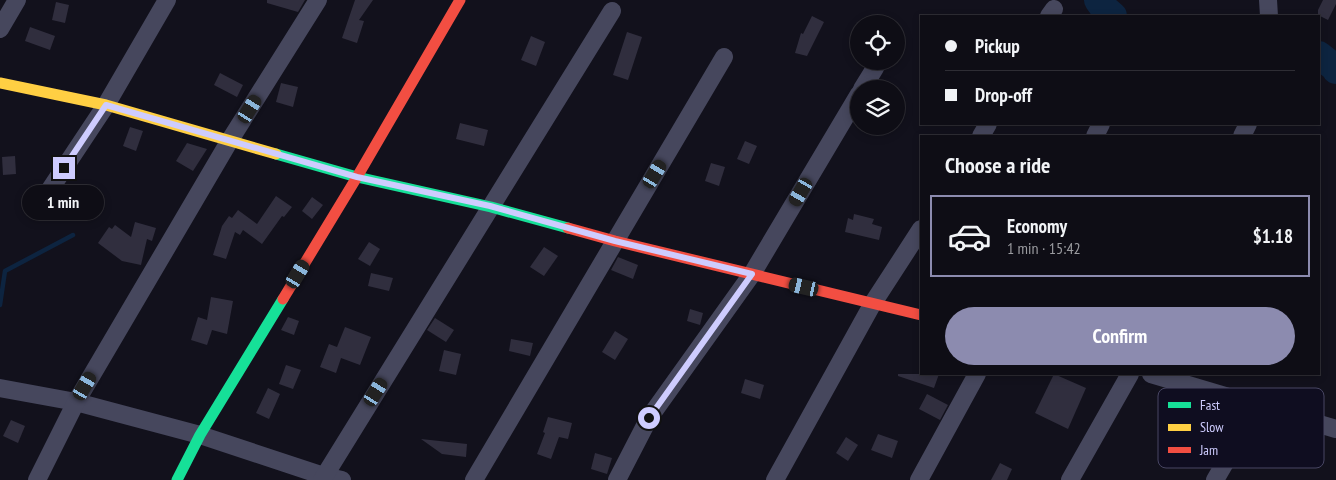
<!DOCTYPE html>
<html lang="en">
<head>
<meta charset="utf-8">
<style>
  body { margin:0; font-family:"PT Sans Narrow",sans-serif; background:#17161e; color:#f1f3f6; height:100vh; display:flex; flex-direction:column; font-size:19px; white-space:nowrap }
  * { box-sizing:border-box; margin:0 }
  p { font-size:16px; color:#9b9ca0 }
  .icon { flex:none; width:28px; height:28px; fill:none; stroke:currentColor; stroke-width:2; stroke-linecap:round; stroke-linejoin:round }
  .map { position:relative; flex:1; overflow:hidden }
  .drawer { position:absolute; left:920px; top:135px; width:400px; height:240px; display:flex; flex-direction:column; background:#0e0d15; border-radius:0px; box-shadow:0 2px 8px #0003,0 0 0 1px #2e2d34 }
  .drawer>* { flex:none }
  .guide { position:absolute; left:920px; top:15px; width:400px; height:110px; border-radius:0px; box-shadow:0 2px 8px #0003,0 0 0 1px #2e2d34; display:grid; align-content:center; height:110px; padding:0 25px; background:#0e0d15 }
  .buttons { position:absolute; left:850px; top:15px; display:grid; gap:10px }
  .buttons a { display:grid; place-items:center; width:55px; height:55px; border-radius:50%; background:#0e0d15; box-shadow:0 2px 8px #0003,0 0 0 1px #2e2d34; font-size:25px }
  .end { position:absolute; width:22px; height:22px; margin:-11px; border:6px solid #ceccfe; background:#111; box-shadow:0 0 0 2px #111 }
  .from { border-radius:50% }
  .bubble { position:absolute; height:35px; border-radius:18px; background:#0e0d15; box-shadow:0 2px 8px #0003,0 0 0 1px #2e2d34; font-size:16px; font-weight:800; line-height:35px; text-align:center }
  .car { position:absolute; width:15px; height:30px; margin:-15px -8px; border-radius:6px; box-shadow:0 0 4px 1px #0007; background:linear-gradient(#222 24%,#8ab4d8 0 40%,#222 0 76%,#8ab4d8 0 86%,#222 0) }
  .guide b { display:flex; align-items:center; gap:18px; height:48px; font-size:19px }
  .guide b+b { border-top:1px solid #2e2d34 }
  .guide i { width:12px; height:12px; background:#f1f3f6 }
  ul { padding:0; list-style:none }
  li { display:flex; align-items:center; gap:15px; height:82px; margin:0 10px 8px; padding:0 15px; border:2px solid transparent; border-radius:0px }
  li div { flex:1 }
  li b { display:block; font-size:19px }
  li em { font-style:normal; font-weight:800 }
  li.on { border-color:#8c8baf }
  li>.icon { width:45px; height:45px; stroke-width:1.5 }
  h2 { padding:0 25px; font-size:22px; line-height:60px }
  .button { display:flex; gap:10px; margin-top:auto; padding:10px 25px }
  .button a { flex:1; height:58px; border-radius:30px; background:#8c8baf; color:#fff; font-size:20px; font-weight:800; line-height:58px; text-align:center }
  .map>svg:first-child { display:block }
</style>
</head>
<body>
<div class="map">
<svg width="1336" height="480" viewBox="0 0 1336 480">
  <rect width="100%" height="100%" fill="#12111c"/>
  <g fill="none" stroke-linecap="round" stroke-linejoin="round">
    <polyline stroke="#0d2440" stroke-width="4.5" points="0,305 5,271 73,235"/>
    <g stroke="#0d2440" stroke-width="28">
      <polyline points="1098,0 1103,7 1113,16"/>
      <polyline points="1319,55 1335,68 1336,70"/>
    </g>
  </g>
  <g fill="#302e3e">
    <polygon points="267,0 305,0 298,12 267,3"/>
    <polygon points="355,0 373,0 359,20 364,21 357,43 342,38"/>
    <polygon points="1323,0 1336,0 1336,4 1328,20 1318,15 1318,10"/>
    <polygon points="56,2 69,5 65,23 52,20"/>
    <polygon points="812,16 824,22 807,56 795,53 801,33 803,34"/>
    <polygon points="30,27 55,36 50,50 25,41"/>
    <polygon points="627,32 642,37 628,80 613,75"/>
    <polygon points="531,36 545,42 536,66 521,60"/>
    <polygon points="220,73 243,85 237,97 214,85"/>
    <polygon points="281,83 298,87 293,107 276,102"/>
    <polygon points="460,123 488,130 484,146 456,139"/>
    <polygon points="130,127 143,131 136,151 123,146"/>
    <polygon points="745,141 757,146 749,164 737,159"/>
    <polygon points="187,143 207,149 193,171 176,161"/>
    <polygon points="15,156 16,174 3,175 2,157"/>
    <polygon points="711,163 725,167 719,186 705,181"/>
    <polygon points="276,196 292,207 284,217 282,216 262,244 243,230 240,235 235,232 226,259 213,255 222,226 229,216 232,218 238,210 257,224"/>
    <polygon points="312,197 323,205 312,219 302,211"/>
    <polygon points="854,214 874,219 872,224 882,227 879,240 845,232 848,218 853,220"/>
    <polygon points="135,222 156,228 152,241 147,239 141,265 122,261 98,243 109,227 112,229 115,225 131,237"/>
    <polygon points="369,242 380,249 370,266 358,259"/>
    <polygon points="544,247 558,256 544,276 530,267"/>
    <polygon points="618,257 638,265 633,279 611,270"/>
    <polygon points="371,273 393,278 389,291 368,286"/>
    <polygon points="211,297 233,301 227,334 212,330 207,345 191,340 198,317 207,320"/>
    <polygon points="690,309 703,313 700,325 687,321"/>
    <polygon points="288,317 299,321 294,335 281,330"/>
    <polygon points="435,318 454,330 446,342 427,330"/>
    <polygon points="345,327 371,337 360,365 341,358 336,373 320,367 329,344 337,347"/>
    <polygon points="615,331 628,339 615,360 602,352"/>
    <polygon points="511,339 533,343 530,356 509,351"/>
    <polygon points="444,350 461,354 456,375 439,371"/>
    <polygon points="286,365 301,370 293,389 279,384"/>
    <polygon points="898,374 939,374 934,388 898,376"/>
    <polygon points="1054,374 1086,388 1068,429 1035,413"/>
    <polygon points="745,379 764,385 760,399 741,393"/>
    <polygon points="268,388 280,394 269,419 256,413"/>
    <polygon points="927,394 948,405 940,420 919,409"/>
    <polygon points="548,417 572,423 568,439 559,437 551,459 537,454 545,433 543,432"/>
    <polygon points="11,420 25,426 18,443 3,436"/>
    <polygon points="878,434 898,441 892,458 871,450"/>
    <polygon points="846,437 858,445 848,461 836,453"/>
    <polygon points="421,439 467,444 466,457 442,454"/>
    <polygon points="595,453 612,458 607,474 591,469"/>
    <polygon points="1000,463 1012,469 1007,480 991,480"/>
  </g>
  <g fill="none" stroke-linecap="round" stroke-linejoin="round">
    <g stroke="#46475d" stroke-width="18">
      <polyline points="1268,0 1269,16"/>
      <polyline points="1049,16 1054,9"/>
      <polyline points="0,29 17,0"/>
      <polyline points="862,89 875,68"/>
      <polyline points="981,136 988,124"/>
      <polyline points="1095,136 1101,124"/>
      <polyline points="1242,136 1248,124"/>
      <polyline points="43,200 106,105 167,0"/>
      <polyline points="1151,374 1336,429"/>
      <polyline points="0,388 76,402 200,435 324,476 342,480"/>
      <polyline points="37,480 76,402 230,140 318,0"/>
      <polyline points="322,480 612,11"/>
      <polyline points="474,480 724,57"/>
      <polyline points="617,480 649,418 752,274 859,94"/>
      <polyline points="775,480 873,303 921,229"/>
      <polyline points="919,480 977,374"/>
      <polyline points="1070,480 1130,374"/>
      <polyline points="1215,480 1258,406"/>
    </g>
    <g stroke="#16e098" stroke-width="11">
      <polyline points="276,154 357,177 491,207 568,228"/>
      <polyline points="177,480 200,435 283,299"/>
    </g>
    <polyline stroke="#ffcf43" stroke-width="11" points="0,83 106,105 276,154"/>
    <g stroke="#f24e42" stroke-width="11">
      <polyline points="568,228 615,241 921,315"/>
      <polyline points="283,299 357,177 460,0"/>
    </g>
  </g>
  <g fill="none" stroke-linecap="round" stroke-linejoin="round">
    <polyline stroke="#ceccfe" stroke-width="6" points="64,168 106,105 357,177 490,206 615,241 752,274 649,418"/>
  </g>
  <rect x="1158" y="388" width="166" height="80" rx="8" fill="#0f0d20" stroke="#484663" stroke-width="1"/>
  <rect x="1168" y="402" width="23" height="6" fill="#16e098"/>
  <rect x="1168" y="424" width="23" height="7" fill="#ffcf43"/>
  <rect x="1168" y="447" width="23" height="6" fill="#f24e42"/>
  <g font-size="14" fill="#ceccfe">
    <text x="1200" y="410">Fast</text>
    <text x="1200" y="432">Slow</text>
    <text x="1200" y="455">Jam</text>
  </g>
</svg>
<div class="buttons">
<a><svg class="icon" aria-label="locate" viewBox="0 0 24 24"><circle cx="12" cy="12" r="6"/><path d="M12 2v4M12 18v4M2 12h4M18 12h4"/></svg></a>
<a><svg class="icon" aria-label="layers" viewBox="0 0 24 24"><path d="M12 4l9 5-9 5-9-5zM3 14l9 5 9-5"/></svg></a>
</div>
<i class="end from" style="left:649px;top:418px"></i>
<i class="end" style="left:64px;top:168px"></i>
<div class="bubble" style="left:22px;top:185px;width:82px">1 min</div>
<i class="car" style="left:250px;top:109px;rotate:32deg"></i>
<i class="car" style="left:655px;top:174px;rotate:31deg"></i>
<i class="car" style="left:801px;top:192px;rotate:210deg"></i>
<i class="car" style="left:298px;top:274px;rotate:31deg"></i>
<i class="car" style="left:804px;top:287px;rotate:283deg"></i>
<i class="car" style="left:85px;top:386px;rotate:30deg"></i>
<i class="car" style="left:376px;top:392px;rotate:32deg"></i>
<div class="guide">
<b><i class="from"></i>Pickup</b>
<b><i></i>Drop-off</b>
</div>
<section class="drawer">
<h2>Choose a ride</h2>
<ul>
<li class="on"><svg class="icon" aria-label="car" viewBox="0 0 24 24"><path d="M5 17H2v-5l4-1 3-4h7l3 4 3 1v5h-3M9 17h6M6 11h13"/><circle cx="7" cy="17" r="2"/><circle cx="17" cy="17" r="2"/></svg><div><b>Economy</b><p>1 min · 15:42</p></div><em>$1.18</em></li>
</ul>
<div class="button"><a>Confirm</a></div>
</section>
</div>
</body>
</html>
